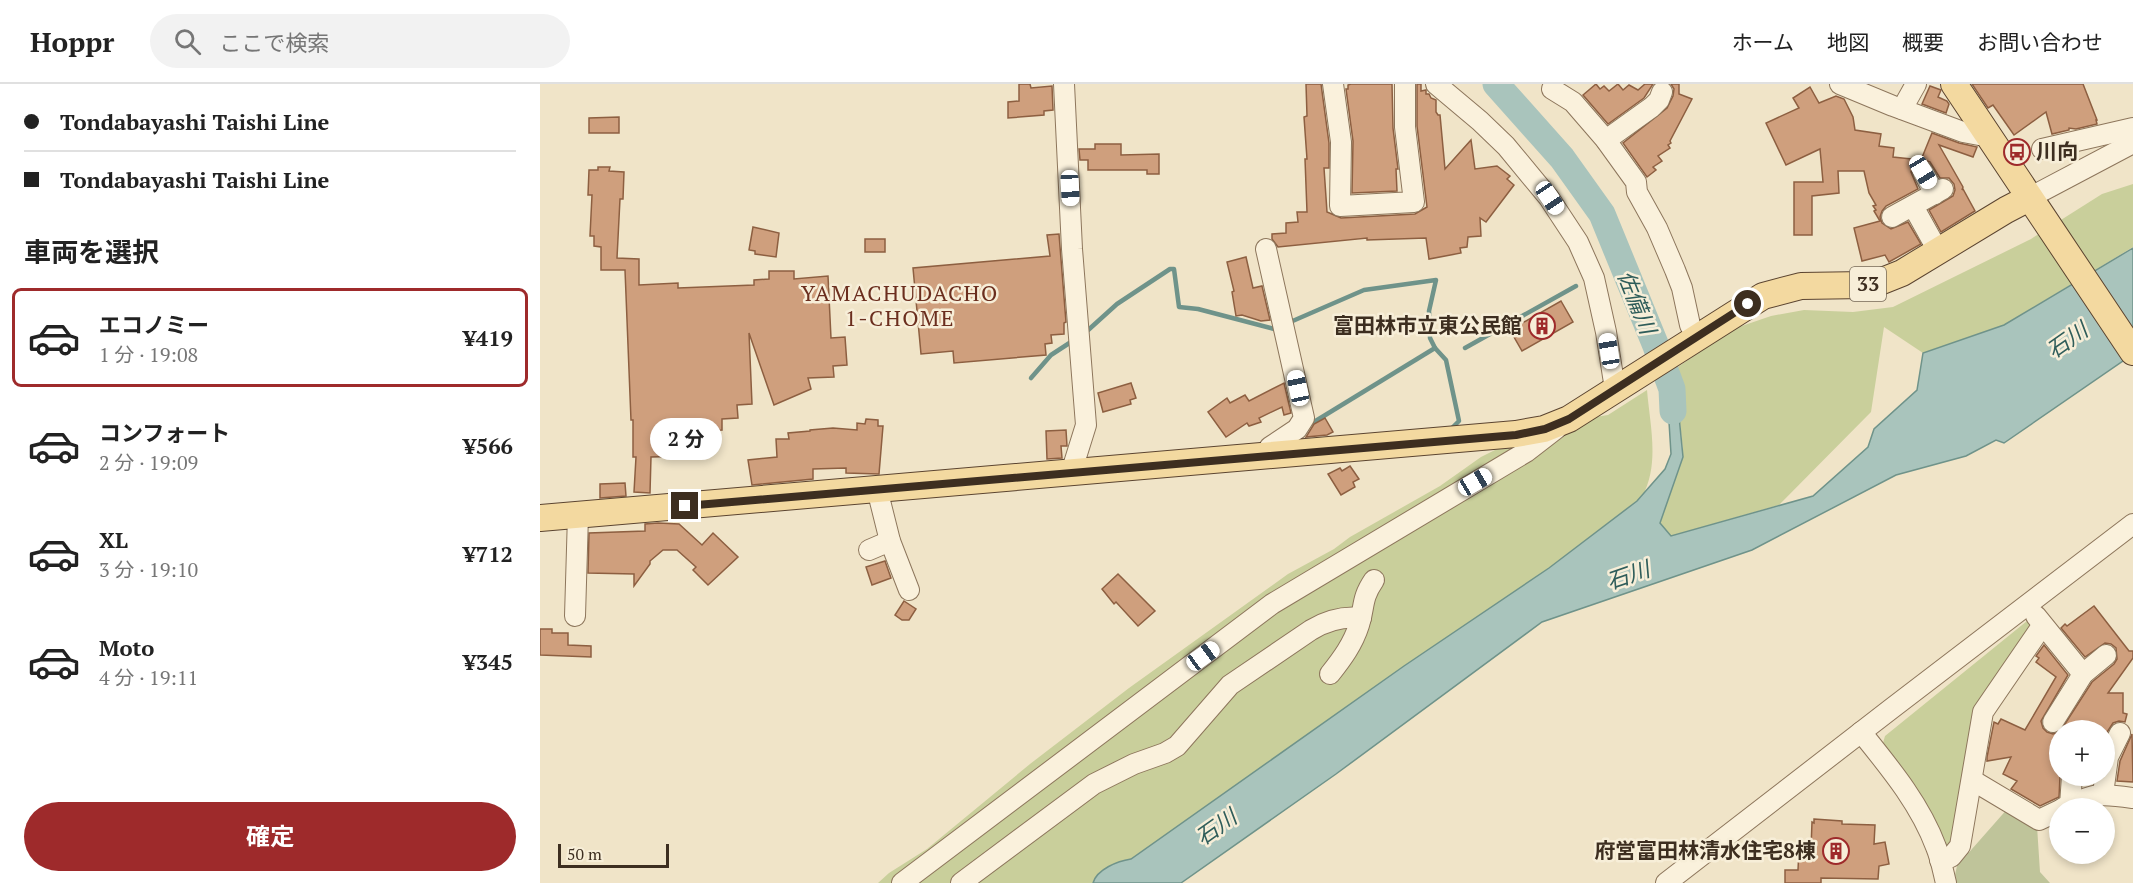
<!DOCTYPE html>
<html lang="ja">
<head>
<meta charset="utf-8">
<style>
  body { margin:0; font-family:"PT Serif","Noto Sans JP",serif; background:#f2f2f2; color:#222; height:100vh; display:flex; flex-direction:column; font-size:22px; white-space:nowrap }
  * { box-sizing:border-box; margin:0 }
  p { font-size:20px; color:#767676 }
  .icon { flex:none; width:33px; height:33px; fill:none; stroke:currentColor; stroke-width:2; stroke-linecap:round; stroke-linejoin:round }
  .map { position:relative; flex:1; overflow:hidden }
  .details { display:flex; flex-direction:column; background:#fff; width:540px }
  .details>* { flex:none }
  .hud { display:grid; align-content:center; height:132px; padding:0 24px; background:#fff }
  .tools { position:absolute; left:1509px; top:636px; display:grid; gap:12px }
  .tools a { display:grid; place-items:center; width:66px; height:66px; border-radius:50%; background:#fff; box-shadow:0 3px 9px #0003; font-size:30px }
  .scale { position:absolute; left:18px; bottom:15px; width:111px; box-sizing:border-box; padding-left:6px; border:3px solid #3d2e20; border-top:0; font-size:16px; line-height:21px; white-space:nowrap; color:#3d2e20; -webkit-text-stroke:4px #f7eed8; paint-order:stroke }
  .end { position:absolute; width:27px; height:27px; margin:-14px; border:8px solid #3d2e20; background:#fff; box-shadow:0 0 0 3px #fff }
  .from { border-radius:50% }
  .bubble { position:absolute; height:42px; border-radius:21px; background:#fff; box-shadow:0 3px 9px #0003; font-size:20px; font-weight:700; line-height:42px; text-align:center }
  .car { position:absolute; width:18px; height:36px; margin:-18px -9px; border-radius:8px; box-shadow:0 0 4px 2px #0007; background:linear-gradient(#fff 24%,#345 0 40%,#fff 0 76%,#345 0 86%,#fff 0) }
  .hud b { display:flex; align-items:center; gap:21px; height:57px; font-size:22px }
  .hud b+b { border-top:2px solid #e0e0e0 }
  .hud i { width:15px; height:15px; background:#222 }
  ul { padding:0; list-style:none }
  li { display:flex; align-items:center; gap:18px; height:99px; margin:0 12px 9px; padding:0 12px; border:3px solid transparent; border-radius:9px }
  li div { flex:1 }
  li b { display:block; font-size:22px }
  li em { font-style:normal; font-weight:700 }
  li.on { border-color:#9e2a2b }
  li>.icon { width:54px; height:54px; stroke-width:1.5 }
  h2 { padding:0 24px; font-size:27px; line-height:72px }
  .cta { display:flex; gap:12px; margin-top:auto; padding:12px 24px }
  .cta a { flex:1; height:69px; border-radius:36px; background:#9e2a2b; color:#fff; font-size:24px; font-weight:700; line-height:69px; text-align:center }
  header { display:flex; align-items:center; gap:36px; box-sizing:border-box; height:84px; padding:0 30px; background:#fff; border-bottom:2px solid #e0e0e0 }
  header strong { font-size:28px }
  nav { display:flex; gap:33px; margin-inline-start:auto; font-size:21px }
  .search { width:420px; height:54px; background:#f2f2f2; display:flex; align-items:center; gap:15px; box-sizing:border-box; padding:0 21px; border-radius:33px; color:#767676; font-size:22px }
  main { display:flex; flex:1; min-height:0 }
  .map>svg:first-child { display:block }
</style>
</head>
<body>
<header>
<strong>Hoppr</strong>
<div class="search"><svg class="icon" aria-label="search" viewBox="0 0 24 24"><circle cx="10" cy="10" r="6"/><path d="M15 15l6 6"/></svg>ここで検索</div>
<nav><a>ホーム</a><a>地図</a><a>概要</a><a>お問い合わせ</a></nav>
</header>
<main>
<section class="details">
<div class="hud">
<b><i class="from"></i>Tondabayashi Taishi Line</b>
<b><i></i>Tondabayashi Taishi Line</b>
</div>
<h2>車両を選択</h2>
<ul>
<li class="on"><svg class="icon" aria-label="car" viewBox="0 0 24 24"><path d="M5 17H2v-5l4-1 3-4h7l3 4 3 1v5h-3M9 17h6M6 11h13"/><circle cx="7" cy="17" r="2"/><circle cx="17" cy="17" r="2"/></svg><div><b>エコノミー</b><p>1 分 · 19:08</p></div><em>¥419</em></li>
<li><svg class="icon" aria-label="car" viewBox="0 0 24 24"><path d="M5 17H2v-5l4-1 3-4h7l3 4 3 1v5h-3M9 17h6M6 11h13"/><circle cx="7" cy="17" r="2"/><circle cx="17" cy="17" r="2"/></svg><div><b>コンフォート</b><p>2 分 · 19:09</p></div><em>¥566</em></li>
<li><svg class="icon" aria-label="car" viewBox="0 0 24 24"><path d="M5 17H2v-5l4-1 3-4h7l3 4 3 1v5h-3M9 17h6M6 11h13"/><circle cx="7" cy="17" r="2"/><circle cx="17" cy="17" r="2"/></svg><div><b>XL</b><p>3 分 · 19:10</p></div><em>¥712</em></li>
<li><svg class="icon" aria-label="car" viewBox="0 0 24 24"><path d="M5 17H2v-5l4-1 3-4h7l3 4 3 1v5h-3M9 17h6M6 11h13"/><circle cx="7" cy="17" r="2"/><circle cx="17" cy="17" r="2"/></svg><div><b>Moto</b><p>4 分 · 19:11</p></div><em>¥345</em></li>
</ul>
<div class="cta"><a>確定</a></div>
</section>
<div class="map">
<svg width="1593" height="799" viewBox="0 0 1593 799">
  <rect width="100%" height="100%" fill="#f0e4c8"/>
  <g fill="#c9cf9b">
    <polygon points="1593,100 1593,163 1464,241 1383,269 1344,243 1331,328 1239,421 1131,452 1120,439 1143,366 1136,302 1129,289 1193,245 1231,232 1264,226 1313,228 1353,223 1491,155 1562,110"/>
    <path d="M1107,306C1110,342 1120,380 1102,413L1009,484L864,582L591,775C578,777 557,785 553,799H338L349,789L387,765L490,680L589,604L748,490L794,465L810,453L900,402L941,373L959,364L982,359L1049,334L1068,331Z"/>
    <path d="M1487,537L1493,542L1437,623L1413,759L1405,767C1394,742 1383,717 1368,694C1361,681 1350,672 1343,659L1345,652Z"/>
  </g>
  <polygon fill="#bfc49a" points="1469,723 1491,743 1497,742 1500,788 1510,799 1416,799 1415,791 1417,782"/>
  <path fill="#a9c4bc" stroke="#6f938a" stroke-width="1.5" d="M1593,164V270L1464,359L1456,356L1426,372L1356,391L1212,466L1002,538L796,690L641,799H553C557,785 578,777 591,775L864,582L1009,484L1097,417L1125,385L1131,370L1127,306L1123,293L1129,289L1136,302L1143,373L1120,439L1131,452L1273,412L1328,363L1334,345L1377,306L1383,269L1464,241Z"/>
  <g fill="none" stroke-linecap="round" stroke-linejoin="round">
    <g stroke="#6f938a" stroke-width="4.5">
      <polyline points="748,239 824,206 896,196 889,227 890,254 895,264 906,276 919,337 910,346"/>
      <polyline points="546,248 577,220 630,185 634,185 639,223 658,225 738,246"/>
      <polyline points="925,264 1036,202"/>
      <polyline points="491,294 511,271 534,256"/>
      <polyline points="769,341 895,264"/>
    </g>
    <polyline stroke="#a9c4bc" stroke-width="27" points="956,0 1022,74 1062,130 1116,262 1132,305 1133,327"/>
  </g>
  <g fill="#cf9f7d" stroke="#8d5f41" stroke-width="1.5">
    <polygon points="479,0 490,0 491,4 512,2 513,26 504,27 504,31 468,34 468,18 479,17"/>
    <polygon points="766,0 781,0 789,59 789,84 784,84 787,128 801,134 875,130 887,123 877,42 877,0 881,0 881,7 886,6 886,10 889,10 891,14 896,16 896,28 898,31 900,31 905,85 931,56 935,85 957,82 970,92 967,95 974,101 946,138 940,134 941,152 928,153 927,163 920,164 921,169 889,175 886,154 827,156 827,154 738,163 732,155 732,150 746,149 746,139 758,138 757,128 767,128 765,75 767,75 764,33 767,32"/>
    <polygon points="811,0 852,0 853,44 858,85 856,85 857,107 812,109 813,57 806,5 808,5 808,1"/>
    <polygon points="1056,0 1060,5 1064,2 1069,7 1078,0 1083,6 1089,1 1098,6 1105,0 1113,0 1104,14 1068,40 1043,11"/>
    <polygon points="1131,0 1139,0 1139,10 1152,15 1130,57 1131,59 1128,61 1130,64 1118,72 1122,77 1113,83 1116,86 1107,93 1083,59 1127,24 1133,12 1134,5"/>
    <polygon points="1432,0 1543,0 1557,36 1556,36 1557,40 1536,45 1529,44 1529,46 1512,50 1506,28 1474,51 1453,21 1448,24"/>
    <polygon points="1390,2 1401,6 1398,13 1407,17 1409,20 1406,29 1382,20"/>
    <polygon points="1270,3 1279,19 1296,12 1304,15 1313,33 1315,46 1341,50 1339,62 1354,64 1353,73 1381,76 1392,49 1419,59 1437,63 1433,73 1399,61 1423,103 1422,106 1423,105 1435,127 1401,148 1389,126 1413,112 1415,106 1414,100 1409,94 1400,94 1390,78 1384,76 1378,77 1373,82 1371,88 1378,105 1346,122 1342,127 1340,133 1342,139 1351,145 1368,138 1381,160 1349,178 1345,171 1322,177 1314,144 1340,137 1334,127 1336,126 1333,122 1336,121 1329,109 1324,87 1298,87 1299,109 1272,112 1272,151 1254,151 1254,98 1283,98 1280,65 1246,81 1226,39 1259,24 1253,14"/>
    <polygon points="79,33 79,49 49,49 49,34"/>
    <polygon points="555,60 581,60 581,71 619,70 619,90 607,90 607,86 548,86 548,76 540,76 539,65 555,65"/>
    <polygon points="58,83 70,83 69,87 84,88 83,115 80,115 77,174 99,175 99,201 138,199 138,204 214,201 214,196 229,195 229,187 254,187 254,195 288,192 291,254 305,253 307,281 293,282 294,293 268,294 271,305 234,321 209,249 212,320 197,321 198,334 182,335 182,346 145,348 148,349 148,372 111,373 110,409 94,408 96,373 93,373 93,336 91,336 85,186 61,186 61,163 54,162 54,152 50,152 52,111 48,111 49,86 58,86"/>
    <polygon points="213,143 239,149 236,173 215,170 215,167 209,166"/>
    <polygon points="519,150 526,238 524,239 524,250 511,251 512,259 505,260 506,271 414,279 413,267 381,270 373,184 510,172 507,151"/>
    <rect x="325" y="155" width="20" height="13"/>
    <polygon points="706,173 713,204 722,202 730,236 721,237 702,231 696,232 692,208 694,207 687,178"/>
    <polygon points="1021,217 1033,238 982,267 970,246"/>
    <polygon points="591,299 596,314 590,316 591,320 563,328 558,309"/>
    <polygon points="744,299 751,329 744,331 742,323 719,334 721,338 709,342 707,339 686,353 668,328 687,314 690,319 705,311 709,317"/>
    <polygon points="785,334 793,348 787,351 766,353 774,340"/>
    <polygon points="326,335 338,336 338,342 343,342 339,390 306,389 306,384 273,385 273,395 212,401 208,376 237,373 236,355 249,355 248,349 270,347 270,346 293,344 317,346 317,339 325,340"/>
    <polygon points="526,346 527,362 521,362 522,374 507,375 506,347"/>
    <polygon points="810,382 819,395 813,398 815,403 801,411 788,390 800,384 802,387"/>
    <polygon points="85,399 86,412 60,414 60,400"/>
    <polygon points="118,439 139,440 162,461 173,449 198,473 168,501 153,486 156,483 137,466 123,466 110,477 110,480 94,502 94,490 48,489 49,449 105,447 105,440"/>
    <polygon points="345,477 351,494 332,501 326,483"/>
    <polygon points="578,490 615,527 598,542 576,518 574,520 562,505"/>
    <polygon points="364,517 376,525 369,536 362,536 355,531"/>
    <polygon points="1554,522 1589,567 1593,567 1593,574 1568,609 1583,609 1583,629 1587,630 1585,638 1579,637 1573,639 1564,653 1564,646 1521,646 1552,598 1574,580 1577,575 1576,564 1571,560 1565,559 1545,573 1521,544 1525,540 1527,542"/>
    <polygon points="0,545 12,545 12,549 28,549 28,561 51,562 51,573 0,571"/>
    <polygon points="1504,561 1528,591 1501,637 1503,644 1507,648 1513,650 1520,648 1520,692 1519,713 1500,722 1471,705 1477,697 1463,690 1471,673 1447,677 1447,673 1454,638 1458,640 1461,635 1485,646 1516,593 1496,578 1499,574 1496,572"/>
    <polygon points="1592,650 1593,698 1577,697 1580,677"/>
    <polygon points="1274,735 1302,737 1302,740 1335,741 1334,760 1345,758 1349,780 1339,782 1338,795 1281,794 1281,799 1245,799 1245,786 1258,786 1259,765 1271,765 1272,738 1274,739"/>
  </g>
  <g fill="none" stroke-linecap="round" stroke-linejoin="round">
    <defs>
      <g id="minor">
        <polyline points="524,0 532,165 546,341 531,389"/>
        <polyline points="793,0 801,58 800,122 874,118 865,43 865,0"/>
        <polyline points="896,0 940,37 966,62 1009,114 1038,158 1054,194 1066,248 1075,305"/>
        <polyline points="1300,0 1353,22 1423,48 1439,51 1446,47"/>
        <polyline points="1012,5 1033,18 1065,55 1096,98 1097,108 1117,144 1135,186 1142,204 1150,241 1156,252"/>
        <polyline points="1362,25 1376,0"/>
        <polyline points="1066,56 1112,23 1119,16 1122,8"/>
        <polyline points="1502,65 1593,44"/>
        <polyline points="1383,88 1395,110"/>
        <polyline points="1489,114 1593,59"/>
        <polyline points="1373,122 1398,167"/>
        <polyline points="1352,133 1403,105"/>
        <polyline points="726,165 764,334 757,345 730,363 730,371"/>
        <polyline points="337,405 350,457 369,506"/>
        <polyline points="329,466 350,457"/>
        <polyline points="35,532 38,431"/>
        <polyline points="1496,532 1543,590"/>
        <path d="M790,590C802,575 813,560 819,541C825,522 821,515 834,496"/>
        <polyline points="1513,638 1543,590 1566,571"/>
        <path d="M1321,648C1350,684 1380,720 1396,763C1401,775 1403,787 1406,799"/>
        <polyline points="1432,696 1499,736 1520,726"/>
        <polyline points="1563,710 1568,673 1580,649"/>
        <polyline points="1530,721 1532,692"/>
        <path d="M1523,724C1554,709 1560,709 1593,714"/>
        <polyline points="1400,776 1411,773 1420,762 1443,628 1502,542"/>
        <polyline points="362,799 732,520 986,368 1017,344"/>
        <path d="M421,799L554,700L594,680L625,669L637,662L690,601L771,546C786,537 803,532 821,534"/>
        <polyline points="1126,799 1351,625 1593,440"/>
      </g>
      <g id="major">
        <polyline points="1414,0 1593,268"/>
        <polyline points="0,434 976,350 1004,345 1029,335 1223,212 1261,202 1324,201 1342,197 1362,189 1466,126 1489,114"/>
      </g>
    </defs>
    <use href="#minor" stroke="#8d765c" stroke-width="22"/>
    <use href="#major" stroke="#5b4430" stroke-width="28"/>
    <use href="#minor" stroke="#faf1dc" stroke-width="20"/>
    <use href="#major" stroke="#f3d9a0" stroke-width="26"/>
  </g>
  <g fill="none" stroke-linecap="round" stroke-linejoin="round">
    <polyline stroke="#3d2e20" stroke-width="8" points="145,422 976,351 1005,345 1029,335 1208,220"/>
  </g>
  <defs>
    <symbol id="bus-ring" viewBox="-11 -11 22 22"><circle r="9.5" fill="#f7eed8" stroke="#9e2a2b" stroke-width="1.5"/><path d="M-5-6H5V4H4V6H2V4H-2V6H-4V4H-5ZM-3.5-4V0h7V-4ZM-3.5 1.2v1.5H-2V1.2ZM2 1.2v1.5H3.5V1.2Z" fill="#9e2a2b"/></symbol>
    <symbol id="building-ring" viewBox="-11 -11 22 22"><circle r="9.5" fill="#f7eed8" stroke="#9e2a2b" stroke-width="1.5"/><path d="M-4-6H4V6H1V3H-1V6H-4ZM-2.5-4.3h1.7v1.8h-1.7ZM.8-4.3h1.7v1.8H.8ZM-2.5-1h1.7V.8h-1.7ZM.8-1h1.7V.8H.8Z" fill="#9e2a2b"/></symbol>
  </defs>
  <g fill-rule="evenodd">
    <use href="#bus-ring" x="1462" y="53" width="30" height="30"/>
    <use href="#building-ring" x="987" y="227" width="30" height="30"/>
    <use href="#building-ring" x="1281" y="752" width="30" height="30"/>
  </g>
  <g text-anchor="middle" stroke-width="5" stroke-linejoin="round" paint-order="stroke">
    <rect fill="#f7eed8" stroke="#756857" stroke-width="1.5" x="1310" y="183" width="36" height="34" rx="4.5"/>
    <g font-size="20" font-weight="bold" fill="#3d2e20">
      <text x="1328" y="207">33</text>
    </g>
    <g font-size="21" font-weight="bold" fill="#3d2e20" stroke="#f7eed8" text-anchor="end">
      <text x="1496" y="75" text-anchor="start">川向</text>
      <text x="982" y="249">富田林市立東公民館</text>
      <text x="1276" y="774">府営富田林清水住宅8棟</text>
    </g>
    <g font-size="22" letter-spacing="1.5" fill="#6b2e1e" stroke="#f7eed8">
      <text x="360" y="217">YAMACHUDACHO<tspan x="360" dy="25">1-CHOME</tspan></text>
    </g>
    <g font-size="22" font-style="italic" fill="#2f5d5a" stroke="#f7eed8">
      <text transform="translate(1097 218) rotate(68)" y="8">佐備川</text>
      <text transform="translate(1527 256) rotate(-35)" y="8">石川</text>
      <text transform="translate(1088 491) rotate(-19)" y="8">石川</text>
      <text transform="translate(676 743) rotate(-35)" y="8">石川</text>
    </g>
  </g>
</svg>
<div class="tools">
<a>+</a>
<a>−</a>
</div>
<div class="scale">50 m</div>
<i class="end from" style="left:1208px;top:220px"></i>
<i class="end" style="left:145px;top:422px"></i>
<div class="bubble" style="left:110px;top:334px;width:72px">2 分</div>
<i class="car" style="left:1383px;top:88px;rotate:149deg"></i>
<i class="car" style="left:530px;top:104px;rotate:177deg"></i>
<i class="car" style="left:1010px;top:114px;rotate:146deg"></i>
<i class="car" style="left:1069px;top:267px;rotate:351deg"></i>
<i class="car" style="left:758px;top:304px;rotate:348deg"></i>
<i class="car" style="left:935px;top:398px;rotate:60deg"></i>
<i class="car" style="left:663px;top:572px;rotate:54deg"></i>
</div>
</main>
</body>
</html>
